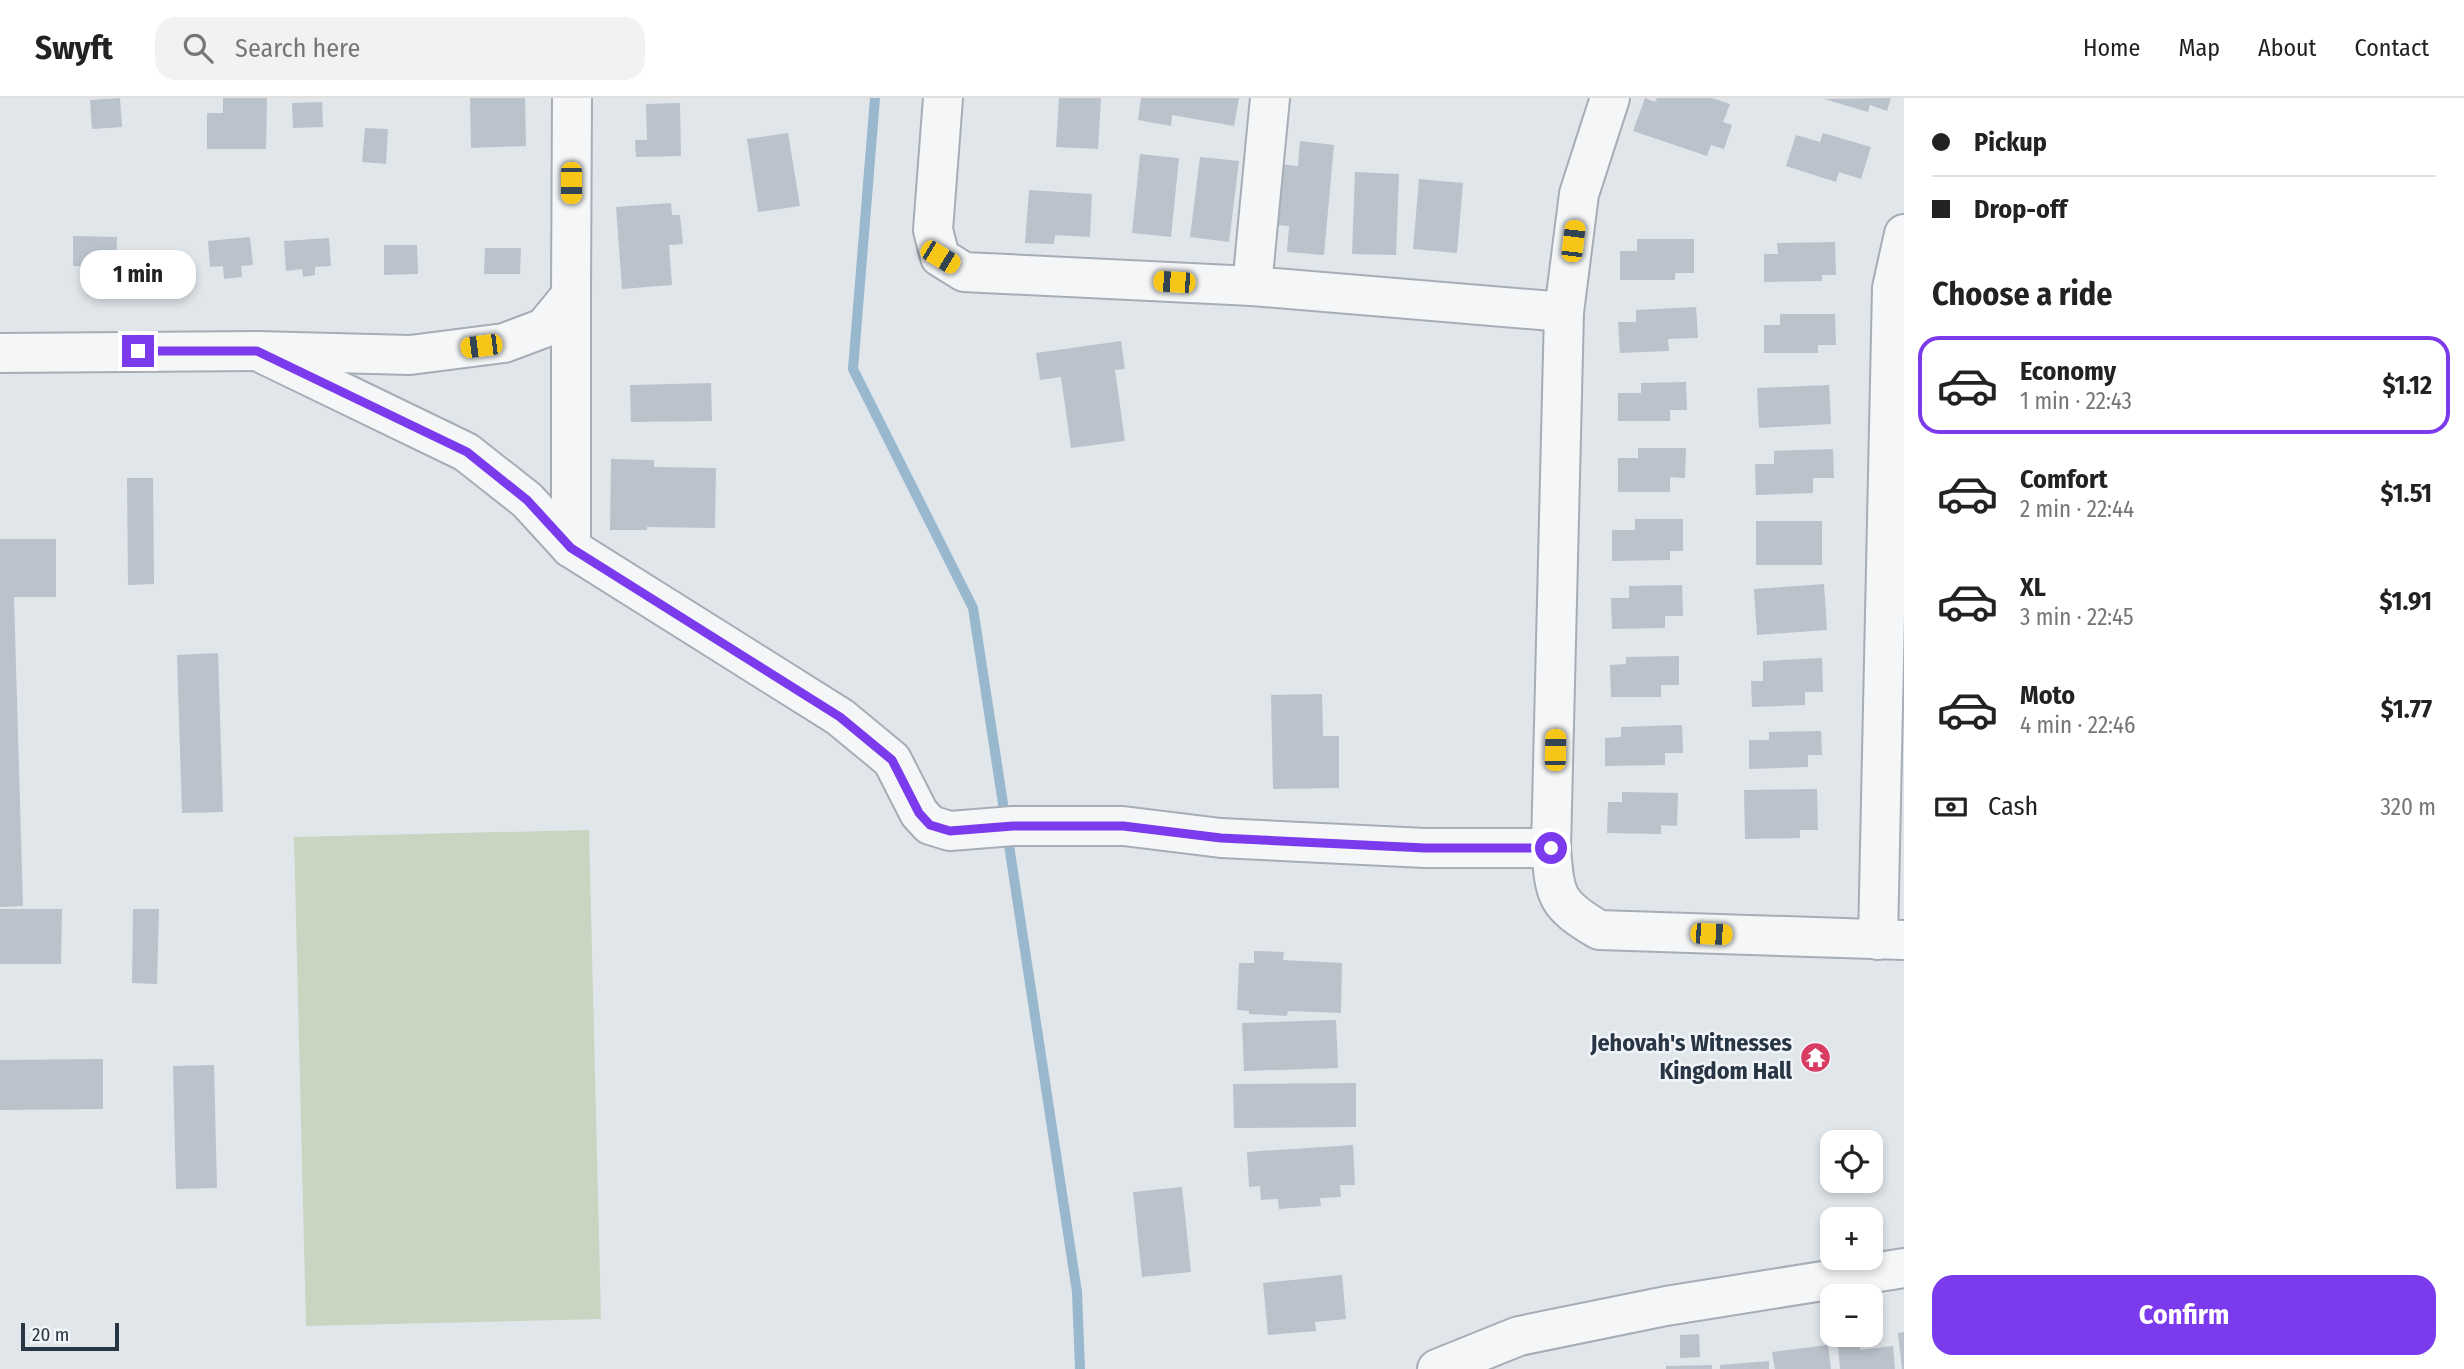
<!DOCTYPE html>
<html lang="en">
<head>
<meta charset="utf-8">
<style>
  body { margin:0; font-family:"Fira Sans Condensed",sans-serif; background:#f2f2f2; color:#222; height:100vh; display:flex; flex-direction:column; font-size:26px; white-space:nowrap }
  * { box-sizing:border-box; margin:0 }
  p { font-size:23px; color:#767676 }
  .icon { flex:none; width:38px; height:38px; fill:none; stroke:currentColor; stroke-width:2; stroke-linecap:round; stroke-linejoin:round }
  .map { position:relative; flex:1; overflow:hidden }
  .side { display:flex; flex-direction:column; background:#fff; width:560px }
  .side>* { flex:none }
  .banner { display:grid; align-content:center; height:154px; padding:0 28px; background:#fff }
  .controls { position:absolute; left:1820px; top:1032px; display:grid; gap:14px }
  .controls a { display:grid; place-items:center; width:63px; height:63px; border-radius:14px; background:#fff; box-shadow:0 4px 10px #0003; font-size:35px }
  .scale { position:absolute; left:21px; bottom:18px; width:98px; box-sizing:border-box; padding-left:7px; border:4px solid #283544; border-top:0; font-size:19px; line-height:24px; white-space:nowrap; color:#283544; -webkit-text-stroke:5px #f1f4f8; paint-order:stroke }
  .end { position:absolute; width:32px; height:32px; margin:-16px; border:9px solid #7c3aed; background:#fff; box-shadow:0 0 0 4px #fff }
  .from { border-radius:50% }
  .bubble { position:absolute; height:49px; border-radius:21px; background:#fff; box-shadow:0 4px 10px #0003; font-size:23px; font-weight:700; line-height:49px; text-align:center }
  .car { position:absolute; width:21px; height:42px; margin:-21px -10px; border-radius:9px; box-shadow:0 0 5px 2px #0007; background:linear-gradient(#f5c518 24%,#345 0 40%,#f5c518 0 76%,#345 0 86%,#f5c518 0) }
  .banner b { display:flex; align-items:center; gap:24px; height:66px; font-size:26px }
  .banner b+b { border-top:2px solid #e0e0e0 }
  .banner i { width:18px; height:18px; background:#222 }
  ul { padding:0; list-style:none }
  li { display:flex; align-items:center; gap:21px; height:98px; margin:0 14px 10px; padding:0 14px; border:4px solid transparent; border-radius:21px }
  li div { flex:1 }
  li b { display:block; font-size:26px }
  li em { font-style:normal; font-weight:700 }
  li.selected { border-color:#7c3aed }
  li>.icon { width:63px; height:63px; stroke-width:1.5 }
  h2 { padding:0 28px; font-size:32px; line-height:84px }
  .pay { display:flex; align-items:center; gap:18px; height:77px; padding:0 28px; font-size:26px }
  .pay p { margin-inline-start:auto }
  .cta { display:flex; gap:14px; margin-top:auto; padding:14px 28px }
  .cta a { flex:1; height:80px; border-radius:21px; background:#7c3aed; color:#fff; font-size:28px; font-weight:700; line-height:80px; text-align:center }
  header { display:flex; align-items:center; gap:42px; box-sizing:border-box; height:98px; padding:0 35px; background:#fff; border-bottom:2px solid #e0e0e0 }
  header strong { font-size:33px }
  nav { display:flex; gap:38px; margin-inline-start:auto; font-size:24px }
  .search { width:490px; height:63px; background:#f2f2f2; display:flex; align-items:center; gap:18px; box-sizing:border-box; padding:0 24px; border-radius:21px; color:#767676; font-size:26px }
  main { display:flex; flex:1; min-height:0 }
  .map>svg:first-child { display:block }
</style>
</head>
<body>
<header>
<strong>Swyft</strong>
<div class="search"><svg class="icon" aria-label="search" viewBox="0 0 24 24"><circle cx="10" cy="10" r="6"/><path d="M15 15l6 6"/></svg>Search here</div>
<nav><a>Home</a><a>Map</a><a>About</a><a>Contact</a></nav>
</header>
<main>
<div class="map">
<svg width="1904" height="1271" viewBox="0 0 1904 1271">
  <rect width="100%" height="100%" fill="#e1e6eb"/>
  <polygon fill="#c8d5c1" points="589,732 601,1221 306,1228 294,739"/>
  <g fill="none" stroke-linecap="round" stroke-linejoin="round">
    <g stroke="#99b7cd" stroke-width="10">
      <polyline points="875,0 853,271 973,510 1005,719"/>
      <polyline points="1007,734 1077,1194 1080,1271"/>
    </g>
  </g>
  <g fill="#bac2cb">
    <polygon points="120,0 122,29 92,31 90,2"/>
    <polygon points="223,0 267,0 266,51 207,51 207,15 223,15"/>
    <polygon points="470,0 525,0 526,48 471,50"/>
    <polygon points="1059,0 1101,0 1098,51 1056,49"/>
    <polygon points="1141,0 1239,0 1234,28 1172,17 1171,28 1138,22"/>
    <polygon points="1645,0 1655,4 1657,0 1712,0 1730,6 1723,24 1732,27 1724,51 1711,47 1707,58 1633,33"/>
    <polygon points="1891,0 1887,13 1870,7 1868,14 1824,1"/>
    <polygon points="322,4 323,29 293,30 292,5"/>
    <polygon points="680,5 681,58 636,59 635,42 647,42 646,6"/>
    <polygon points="365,30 388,31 386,66 362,64"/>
    <polygon points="788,35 800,108 758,114 747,41"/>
    <polygon points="1823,35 1871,49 1861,81 1839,74 1836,84 1786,68 1796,37 1820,44"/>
    <polygon points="1300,43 1334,47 1324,157 1287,154 1289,128 1274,127 1279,66 1298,68"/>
    <polygon points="1140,56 1179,60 1171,139 1132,135"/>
    <polygon points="1200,59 1239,63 1229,144 1190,139"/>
    <polygon points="1355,74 1399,76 1396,157 1352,156"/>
    <polygon points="1419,81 1463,85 1457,155 1413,151"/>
    <polygon points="1029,92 1092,96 1090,139 1055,137 1054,146 1025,145"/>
    <polygon points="671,105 672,117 680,117 683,146 669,147 672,187 622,191 616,109"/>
    <polygon points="73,138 117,139 116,169 73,168"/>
    <polygon points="250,139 253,167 241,168 242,179 224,181 223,168 210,169 208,143"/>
    <polygon points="329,140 331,168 315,169 315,177 303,179 302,171 286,173 284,143"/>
    <polygon points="1637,141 1694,141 1694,175 1675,175 1675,182 1620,182 1620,153 1637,153"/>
    <polygon points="1835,144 1836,177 1822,177 1822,183 1764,184 1764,156 1778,156 1777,145"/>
    <polygon points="384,147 417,147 418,176 384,177"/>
    <polygon points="485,150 521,150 520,176 484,176"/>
    <polygon points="1696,209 1698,240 1668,241 1669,253 1620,255 1618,224 1636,224 1636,212"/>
    <polygon points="1780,216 1835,216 1836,247 1818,247 1818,255 1764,255 1764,227 1780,227"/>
    <polygon points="1121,243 1125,271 1115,272 1125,343 1071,350 1061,279 1040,282 1036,255"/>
    <polygon points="1686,284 1687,312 1670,312 1670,323 1618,323 1618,295 1641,295 1641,285"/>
    <polygon points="711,285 712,323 631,324 630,287"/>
    <polygon points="1829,287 1831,326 1759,330 1757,290"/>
    <polygon points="1638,350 1686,350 1685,380 1670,379 1670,394 1618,394 1618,360 1638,360"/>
    <polygon points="1833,351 1834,380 1813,380 1813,395 1756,397 1755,366 1774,366 1774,353"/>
    <polygon points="611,361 654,362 654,369 716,370 715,430 647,429 647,432 610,432"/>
    <polygon points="127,380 153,380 154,486 128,487"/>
    <polygon points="1635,421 1683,421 1683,453 1670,453 1670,462 1612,463 1612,432 1635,432"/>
    <rect x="1756" y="423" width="66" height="44"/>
    <polygon points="0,441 56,441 56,499 14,499 23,808 0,809"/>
    <polygon points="1824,486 1827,532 1757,537 1754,491"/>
    <polygon points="1682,487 1683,518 1665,518 1665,530 1612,531 1611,500 1629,500 1629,488"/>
    <polygon points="218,555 223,714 182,715 177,557"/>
    <polygon points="1679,558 1679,587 1661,587 1661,599 1611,599 1610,567 1626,566 1626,559"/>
    <polygon points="1822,560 1823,594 1805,594 1805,607 1752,609 1751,583 1763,583 1763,563"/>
    <polygon points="1322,596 1323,638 1339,638 1339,690 1273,691 1271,597"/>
    <polygon points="1682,627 1683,655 1665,655 1665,667 1605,668 1605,640 1621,639 1621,629"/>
    <polygon points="1821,633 1822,657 1808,657 1808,669 1749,671 1749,642 1769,642 1769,634"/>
    <polygon points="1817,691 1818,732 1800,732 1800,740 1745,741 1744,692"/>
    <polygon points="1622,694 1678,695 1677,728 1661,727 1661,736 1607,735 1608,704 1622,704"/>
    <polygon points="0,811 62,811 61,866 0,866"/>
    <polygon points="133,811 159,811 157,886 132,885"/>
    <polygon points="1254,853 1284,854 1283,862 1342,865 1341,915 1288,913 1287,918 1249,916 1249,913 1237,912 1239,865 1254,865"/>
    <polygon points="1336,922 1338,970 1244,973 1242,925"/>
    <polygon points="103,961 103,1011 0,1012 0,962"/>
    <polygon points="214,967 217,1090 176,1091 173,968"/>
    <polygon points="1356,985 1356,1029 1234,1030 1233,986"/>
    <polygon points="1353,1047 1355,1087 1340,1087 1341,1099 1320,1100 1321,1108 1279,1111 1278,1101 1261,1102 1260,1088 1249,1089 1247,1054"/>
    <polygon points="1182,1089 1191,1174 1142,1179 1133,1094"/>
    <polygon points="1342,1177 1346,1221 1315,1224 1316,1233 1268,1237 1263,1185"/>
    <polygon points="1904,1234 1904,1271 1902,1271 1898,1235"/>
    <polygon points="1699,1236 1700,1259 1680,1260 1680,1237"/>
    <polygon points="1837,1237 1859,1237 1860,1252 1893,1248 1895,1271 1840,1271"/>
    <polygon points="1828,1247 1831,1271 1775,1271 1772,1254"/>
    <polygon points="1769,1263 1769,1271 1720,1271 1720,1267"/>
    <polygon points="1712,1267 1712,1271 1666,1271 1666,1268"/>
  </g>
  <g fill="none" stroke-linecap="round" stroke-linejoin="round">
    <defs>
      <g id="minor">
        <polyline points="943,0 933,132 940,159 964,174 1252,188 1564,214"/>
        <path d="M1610,0L1579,96L1564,214L1551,750C1555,798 1555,806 1599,832L1904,842"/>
        <polyline points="1252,188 1270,0"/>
        <polyline points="571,197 571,450"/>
        <polyline points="257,253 466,354 527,402 571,450 840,619 892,662 919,715 930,727 950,733 1013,728 1123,728 1221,740 1425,750 1551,750"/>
        <polyline points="0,255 257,253 410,257 504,245 544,230 571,197 572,0"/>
        <polyline points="1878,842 1892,190 1904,136"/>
        <polyline points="1437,1271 1519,1238 1666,1208 1904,1170"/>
      </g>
    </defs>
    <use href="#minor" stroke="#a6adb6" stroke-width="42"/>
    <use href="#minor" stroke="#f4f6f8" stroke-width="38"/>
  </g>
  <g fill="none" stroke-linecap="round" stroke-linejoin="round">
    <polyline stroke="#7c3aed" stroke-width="9" points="138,253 257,253 467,354 527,402 571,450 840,619 892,662 919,715 930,727 950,733 1013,728 1123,728 1221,740 1425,750 1551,750"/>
  </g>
  <defs>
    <symbol id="temple-disc" viewBox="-11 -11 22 22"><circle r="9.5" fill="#d93c63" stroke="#f1f4f8"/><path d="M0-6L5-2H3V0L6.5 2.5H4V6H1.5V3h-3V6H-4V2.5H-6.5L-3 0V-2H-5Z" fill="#fff"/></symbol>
  </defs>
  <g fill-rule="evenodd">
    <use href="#temple-disc" x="1798" y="942" width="35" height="35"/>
  </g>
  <g text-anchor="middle" stroke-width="5" stroke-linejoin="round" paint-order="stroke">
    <g font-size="24" font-weight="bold" fill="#283544" stroke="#f1f4f8" text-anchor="end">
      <text x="1792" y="953">Jehovah's Witnesses<tspan x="1792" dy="28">Kingdom Hall</tspan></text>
    </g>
  </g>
</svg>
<div class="controls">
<a><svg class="icon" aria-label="locate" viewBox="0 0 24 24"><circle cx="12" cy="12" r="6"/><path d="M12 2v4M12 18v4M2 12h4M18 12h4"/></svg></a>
<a>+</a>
<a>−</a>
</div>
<div class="scale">20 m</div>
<i class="end from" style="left:1551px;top:750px"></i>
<i class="end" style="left:138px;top:253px"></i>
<div class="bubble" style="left:80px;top:152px;width:116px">1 min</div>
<i class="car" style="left:571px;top:85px;rotate:180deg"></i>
<i class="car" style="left:1573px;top:143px;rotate:7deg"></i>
<i class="car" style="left:940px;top:159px;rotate:121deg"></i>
<i class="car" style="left:1174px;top:184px;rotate:273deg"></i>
<i class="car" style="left:481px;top:248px;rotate:263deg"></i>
<i class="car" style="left:1555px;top:652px;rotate:1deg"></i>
<i class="car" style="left:1711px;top:836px;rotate:92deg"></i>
</div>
<section class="side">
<div class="banner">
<b><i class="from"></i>Pickup</b>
<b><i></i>Drop-off</b>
</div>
<h2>Choose a ride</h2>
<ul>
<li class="selected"><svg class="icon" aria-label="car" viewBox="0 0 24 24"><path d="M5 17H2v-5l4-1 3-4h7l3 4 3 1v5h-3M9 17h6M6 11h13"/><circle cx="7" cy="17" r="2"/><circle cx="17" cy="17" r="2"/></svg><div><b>Economy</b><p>1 min · 22:43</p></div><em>$1.12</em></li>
<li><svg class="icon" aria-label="car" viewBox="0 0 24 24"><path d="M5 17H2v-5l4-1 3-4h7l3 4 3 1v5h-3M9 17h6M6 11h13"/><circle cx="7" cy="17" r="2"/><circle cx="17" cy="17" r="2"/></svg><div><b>Comfort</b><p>2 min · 22:44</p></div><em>$1.51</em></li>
<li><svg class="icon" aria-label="car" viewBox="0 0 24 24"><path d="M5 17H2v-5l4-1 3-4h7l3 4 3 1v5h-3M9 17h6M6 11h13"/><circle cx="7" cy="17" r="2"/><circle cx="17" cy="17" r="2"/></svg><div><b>XL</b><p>3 min · 22:45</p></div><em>$1.91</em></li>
<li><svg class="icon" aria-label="car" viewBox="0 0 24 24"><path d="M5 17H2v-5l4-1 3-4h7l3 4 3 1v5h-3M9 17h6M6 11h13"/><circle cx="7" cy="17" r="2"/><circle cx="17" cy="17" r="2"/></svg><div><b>Moto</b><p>4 min · 22:46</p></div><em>$1.77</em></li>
</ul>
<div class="pay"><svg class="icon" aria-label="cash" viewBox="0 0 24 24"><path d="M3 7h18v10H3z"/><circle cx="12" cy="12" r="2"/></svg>Cash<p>320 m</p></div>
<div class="cta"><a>Confirm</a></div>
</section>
</main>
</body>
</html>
